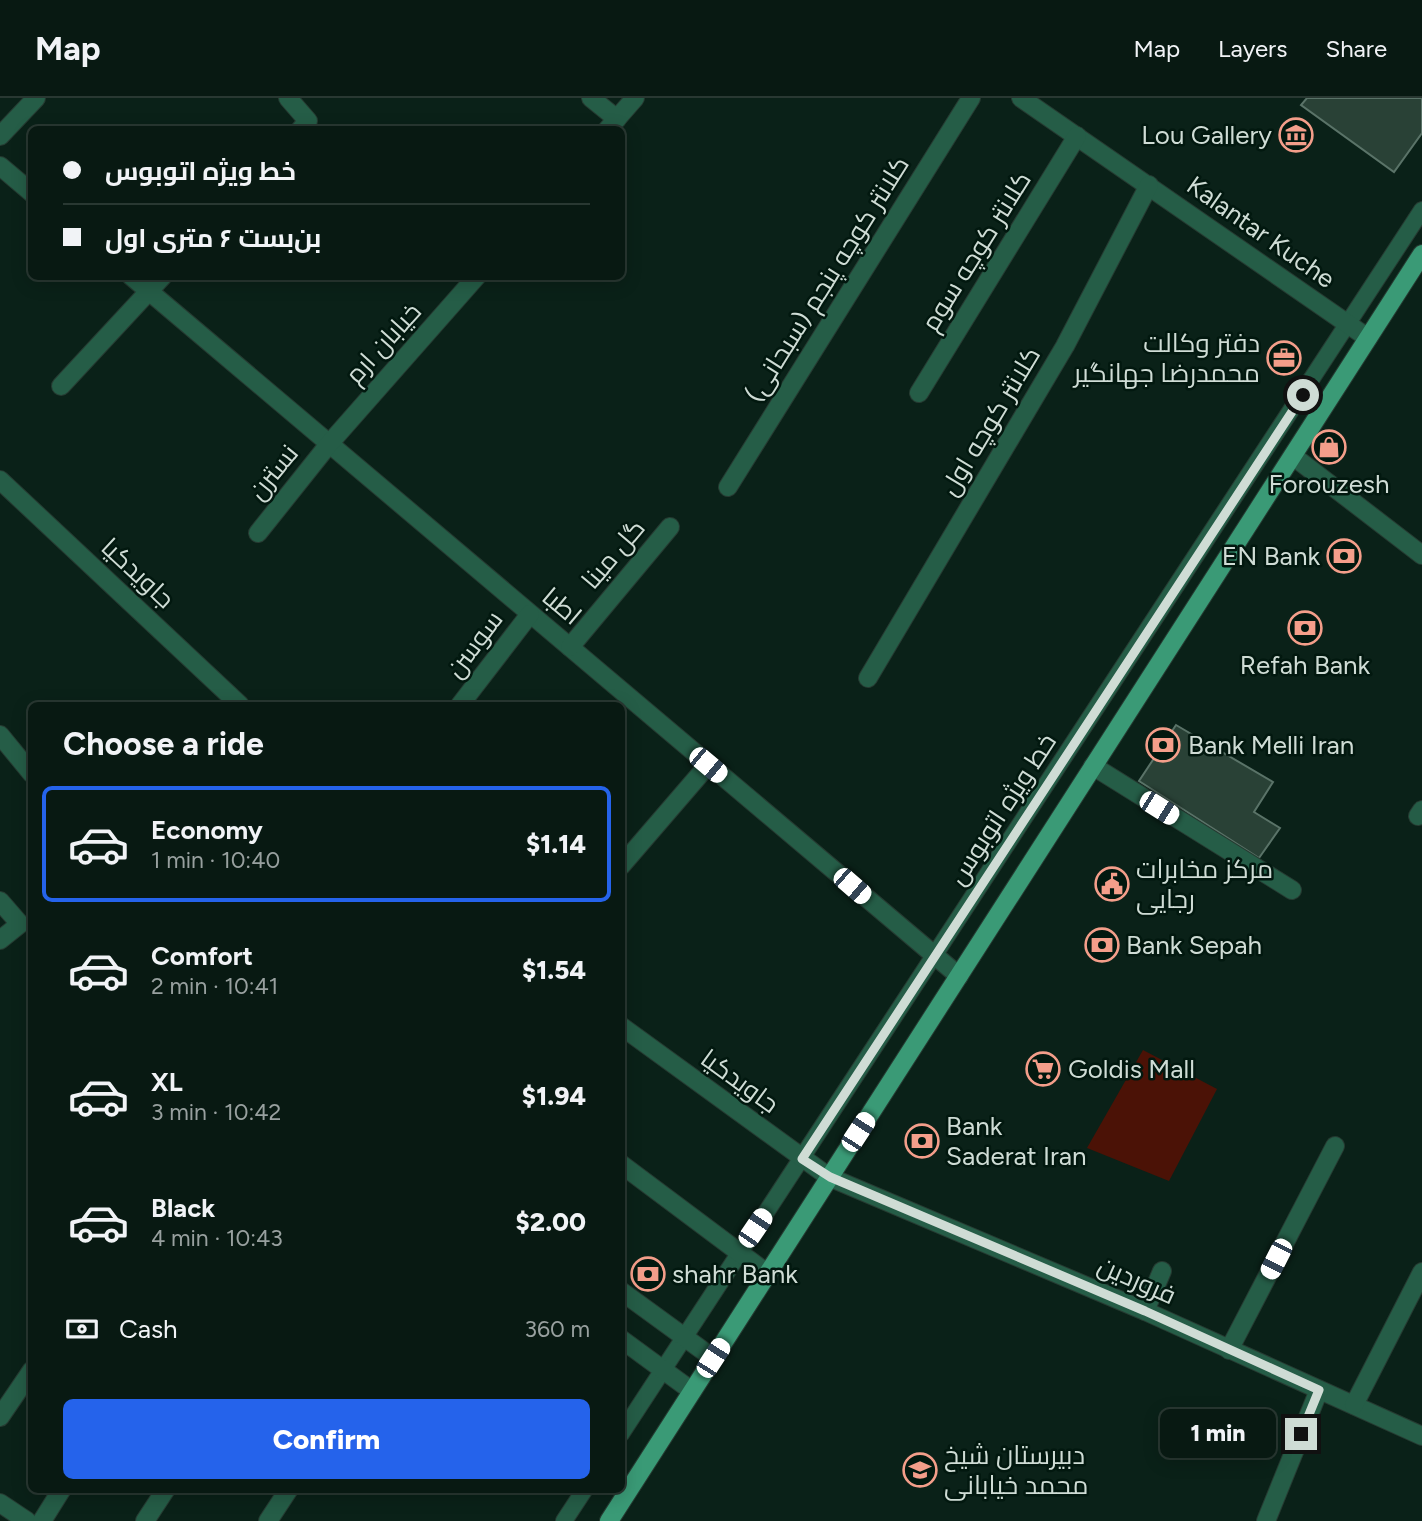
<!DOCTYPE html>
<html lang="en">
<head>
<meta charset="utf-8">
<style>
  body { margin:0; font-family:Figtree,Cairo,sans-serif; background:#162620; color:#f1f3f6; height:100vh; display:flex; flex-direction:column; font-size:26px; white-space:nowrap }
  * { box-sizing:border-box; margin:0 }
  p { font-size:23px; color:#98a09f }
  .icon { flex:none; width:38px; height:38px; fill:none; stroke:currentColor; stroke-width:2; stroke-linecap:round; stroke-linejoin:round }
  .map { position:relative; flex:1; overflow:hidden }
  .panel { position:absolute; left:28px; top:604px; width:597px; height:791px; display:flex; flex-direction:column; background:#081912; border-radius:10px; box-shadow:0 4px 18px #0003,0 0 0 2px #293832 }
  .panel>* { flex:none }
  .guide { position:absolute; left:28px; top:28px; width:597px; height:154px; border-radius:10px; box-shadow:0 4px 18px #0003,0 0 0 2px #293832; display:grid; align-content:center; height:154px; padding:0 35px; background:#081912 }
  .end { position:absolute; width:32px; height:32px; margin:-16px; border:9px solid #cfdcd5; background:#111; box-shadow:0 0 0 4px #111 }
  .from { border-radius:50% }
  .bubble { position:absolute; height:49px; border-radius:10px; background:#081912; box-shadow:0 4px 18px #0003,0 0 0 2px #293832; font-size:23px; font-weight:800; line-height:49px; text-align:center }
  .car { position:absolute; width:21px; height:42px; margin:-21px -10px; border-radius:9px; box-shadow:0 0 5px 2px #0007; background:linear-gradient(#fff 24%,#345 0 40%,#fff 0 76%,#345 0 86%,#fff 0) }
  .guide b { display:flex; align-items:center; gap:24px; height:66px; font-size:26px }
  .guide b+b { border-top:2px solid #293832 }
  .guide i { width:18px; height:18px; background:#f1f3f6 }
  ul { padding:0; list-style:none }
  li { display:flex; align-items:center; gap:21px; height:116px; margin:0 14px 10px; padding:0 21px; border:4px solid transparent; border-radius:10px }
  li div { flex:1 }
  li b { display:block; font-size:26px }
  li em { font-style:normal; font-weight:800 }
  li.current { border-color:#2563eb }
  li>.icon { width:63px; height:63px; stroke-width:1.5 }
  h2 { padding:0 35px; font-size:32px; line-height:84px }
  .pay { display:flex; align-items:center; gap:18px; height:77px; padding:0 35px; font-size:26px }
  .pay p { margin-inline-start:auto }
  .primary-button { display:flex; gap:14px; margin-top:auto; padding:14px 35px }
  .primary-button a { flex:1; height:80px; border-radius:10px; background:#2563eb; color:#fff; font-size:28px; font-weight:800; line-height:80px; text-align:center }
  header { display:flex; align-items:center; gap:42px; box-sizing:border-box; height:98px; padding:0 35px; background:#081912; border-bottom:2px solid #293832 }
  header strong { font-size:33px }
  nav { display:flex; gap:38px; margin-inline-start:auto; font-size:24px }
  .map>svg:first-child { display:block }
</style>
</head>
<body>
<header>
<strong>Map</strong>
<nav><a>Map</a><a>Layers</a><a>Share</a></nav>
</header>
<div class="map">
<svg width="1422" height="1423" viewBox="0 0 1422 1423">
  <rect width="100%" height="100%" fill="#0a2118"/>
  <polygon fill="#4b1206" points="1143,952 1217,991 1169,1083 1087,1050"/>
  <g fill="#294136" stroke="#5a7368" stroke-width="2">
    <polygon points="1307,0 1422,0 1422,35 1394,74 1301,7"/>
    <polygon points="1176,627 1273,684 1254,714 1280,730 1259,760 1139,683"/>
  </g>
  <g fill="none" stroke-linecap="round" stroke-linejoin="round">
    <defs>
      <g id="service">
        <polyline points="621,1336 1422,112"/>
        <polyline points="564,1423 585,1391"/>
      </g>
      <g id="minor">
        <polyline points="288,0 308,23 300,32"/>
        <polyline points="591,0 617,21"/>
        <polyline points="1021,0 1368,240"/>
        <polyline points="607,32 635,0"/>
        <polyline points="0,38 36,0"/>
        <polyline points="0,68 32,95"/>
        <polyline points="131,178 959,878"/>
        <polyline points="61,288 163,178"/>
        <polyline points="919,295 1077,38"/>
        <polyline points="1293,358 1422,457"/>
        <polyline points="0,382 240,607"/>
        <polyline points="728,389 971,0"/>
        <polyline points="258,435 329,346 477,178"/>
        <polyline points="570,549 670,429"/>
        <polyline points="868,580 1065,248 1149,87"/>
        <polyline points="460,607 530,516"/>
        <polyline points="0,637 32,676"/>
        <polyline points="1093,668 1292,792"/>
        <polyline points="1418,718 1422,712"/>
        <polyline points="621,768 708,667"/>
        <polyline points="0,803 20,826 0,842"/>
        <polyline points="621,928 829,1079 1145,1213 1422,1338"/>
        <polyline points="621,1066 768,1176"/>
        <polyline points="621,1193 713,1260"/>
        <polyline points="1145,1213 1162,1173"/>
        <polyline points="621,1241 692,1293"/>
        <polyline points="1229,1252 1335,1048"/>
        <polyline points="1354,1307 1422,1174"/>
        <polyline points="0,1319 32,1272"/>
        <polyline points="0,1405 27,1423"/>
        <polyline points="42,1423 62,1391"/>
        <polyline points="145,1423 166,1391"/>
        <polyline points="268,1423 289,1391"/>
        <polyline points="1266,1423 1319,1292"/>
      </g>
      <polyline id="primary" points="609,1423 1422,156"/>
    </defs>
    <use href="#service" stroke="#263b32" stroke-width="18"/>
    <use href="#minor" stroke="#263b32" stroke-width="20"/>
    <use href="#primary" stroke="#263b32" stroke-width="20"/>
    <use href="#service" stroke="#255d47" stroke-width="16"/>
    <use href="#minor" stroke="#255d47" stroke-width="18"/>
    <use href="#primary" stroke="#3a9a76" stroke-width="18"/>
  </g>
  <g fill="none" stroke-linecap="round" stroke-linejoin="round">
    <polyline stroke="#cfdcd5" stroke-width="9" points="1301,1336 1319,1292 1145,1213 830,1079 802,1061 1303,297"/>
  </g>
  <defs>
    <symbol id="museum-ring" viewBox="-11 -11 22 22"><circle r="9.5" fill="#02180f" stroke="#f49e8a" stroke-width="1.5"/><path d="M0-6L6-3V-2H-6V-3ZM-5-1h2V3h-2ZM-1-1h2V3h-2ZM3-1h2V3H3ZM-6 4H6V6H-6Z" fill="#f49e8a"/></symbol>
    <symbol id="office-ring" viewBox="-11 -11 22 22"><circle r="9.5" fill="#02180f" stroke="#f49e8a" stroke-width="1.5"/><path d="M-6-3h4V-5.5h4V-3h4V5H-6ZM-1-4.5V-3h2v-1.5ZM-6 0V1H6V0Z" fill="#f49e8a"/></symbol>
    <symbol id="shop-ring" viewBox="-11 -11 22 22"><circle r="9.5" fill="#02180f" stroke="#f49e8a" stroke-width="1.5"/><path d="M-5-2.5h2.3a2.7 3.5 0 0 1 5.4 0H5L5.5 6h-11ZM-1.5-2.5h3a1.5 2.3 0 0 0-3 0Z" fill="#f49e8a"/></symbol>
    <symbol id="bank-ring" viewBox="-11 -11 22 22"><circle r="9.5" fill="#02180f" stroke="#f49e8a" stroke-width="1.5"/><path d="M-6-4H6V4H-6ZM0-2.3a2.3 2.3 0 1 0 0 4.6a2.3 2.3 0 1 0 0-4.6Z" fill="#f49e8a"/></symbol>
    <symbol id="civic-ring" viewBox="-11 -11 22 22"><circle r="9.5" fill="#02180f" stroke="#f49e8a" stroke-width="1.5"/><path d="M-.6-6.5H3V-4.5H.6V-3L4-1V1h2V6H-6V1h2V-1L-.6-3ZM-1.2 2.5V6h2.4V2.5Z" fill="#f49e8a"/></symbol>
    <symbol id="supermarket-ring" viewBox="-11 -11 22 22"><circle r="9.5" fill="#02180f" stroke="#f49e8a" stroke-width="1.5"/><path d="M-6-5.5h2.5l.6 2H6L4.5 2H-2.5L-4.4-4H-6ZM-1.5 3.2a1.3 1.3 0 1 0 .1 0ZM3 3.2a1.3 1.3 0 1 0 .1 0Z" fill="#f49e8a"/></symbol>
    <symbol id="school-ring" viewBox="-11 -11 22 22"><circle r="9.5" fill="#02180f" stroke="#f49e8a" stroke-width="1.5"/><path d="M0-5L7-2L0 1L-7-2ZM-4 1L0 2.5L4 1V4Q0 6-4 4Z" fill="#f49e8a"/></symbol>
  </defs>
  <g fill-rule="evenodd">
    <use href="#museum-ring" x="1277" y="18" width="38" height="38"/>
    <use href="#office-ring" x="1265" y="241" width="38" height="38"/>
    <use href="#shop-ring" x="1310" y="330" width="38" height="38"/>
    <use href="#bank-ring" x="1325" y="439" width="38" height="38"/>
    <use href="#bank-ring" x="1286" y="511" width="38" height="38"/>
    <use href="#bank-ring" x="1144" y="628" width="38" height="38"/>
    <use href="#civic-ring" x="1093" y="767" width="38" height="38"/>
    <use href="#bank-ring" x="1083" y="828" width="38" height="38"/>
    <use href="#supermarket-ring" x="1024" y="952" width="38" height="38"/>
    <use href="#bank-ring" x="903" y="1024" width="38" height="38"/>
    <use href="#bank-ring" x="629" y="1157" width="38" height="38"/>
    <use href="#school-ring" x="901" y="1353" width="38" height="38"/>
  </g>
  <g text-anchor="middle" stroke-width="5" stroke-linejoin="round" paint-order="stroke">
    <g font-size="26" fill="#cfdcd5" stroke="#02180f" text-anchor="start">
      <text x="1272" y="46" text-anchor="end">Lou Gallery</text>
      <text x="1260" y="254" text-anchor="end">دفتر وکالت<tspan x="1260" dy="30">محمدرضا جهانگیر</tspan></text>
      <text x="1329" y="395" text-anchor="middle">Forouzesh</text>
      <text x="1320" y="467" text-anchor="end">EN Bank</text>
      <text x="1305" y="576" text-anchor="middle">Refah Bank</text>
      <text x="1188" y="656">Bank Melli Iran</text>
      <text x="1136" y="780">مرکز مخابرات<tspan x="1136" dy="30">رجایی</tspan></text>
      <text x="1126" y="856">Bank Sepah</text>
      <text x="1068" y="980">Goldis Mall</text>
      <text x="946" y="1037">Bank<tspan x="946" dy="30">Saderat Iran</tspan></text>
      <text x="672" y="1185">shahr Bank</text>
      <text x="944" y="1366">دبیرستان شیخ<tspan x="944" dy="30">محمد خیابانی</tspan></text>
    </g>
    <g font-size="26" fill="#cfdcd5" stroke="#02180f">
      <text transform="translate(1261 134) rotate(35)" y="9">Kalantar Kuche</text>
      <text transform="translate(976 153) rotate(-58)" y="9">کلانتر کوچه سوم</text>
      <text transform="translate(827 181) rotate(-58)" y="9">کلانتر کوچه پنجم (سبحانی)</text>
      <text transform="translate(383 245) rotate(-48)" y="9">خیابان ارم</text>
      <text transform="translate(990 323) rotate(-59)" y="9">کلانتر کوچه اول</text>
      <text transform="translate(273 374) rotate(-51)" y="9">نسترن</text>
      <text transform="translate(613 456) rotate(-50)" y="9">گل مینا</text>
      <text transform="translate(138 475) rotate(43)" y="9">جاویدکیا</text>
      <text transform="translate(562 508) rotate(40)" y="9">اطبا</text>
      <text transform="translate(474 546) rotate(-53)" y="9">سوسن</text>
      <text transform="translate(1002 711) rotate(-57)" y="9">خط ویژه اتوبوس</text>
      <text transform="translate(740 983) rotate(36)" y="9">جاویدکیا</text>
      <text transform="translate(1137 1182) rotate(24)" y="9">فروردین</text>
    </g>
  </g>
</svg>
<i class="end from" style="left:1303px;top:297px"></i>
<i class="end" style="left:1301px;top:1336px"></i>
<div class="bubble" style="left:1160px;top:1311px;width:116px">1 min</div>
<i class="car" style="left:708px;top:667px;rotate:130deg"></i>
<i class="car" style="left:1159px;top:710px;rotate:122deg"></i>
<i class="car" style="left:852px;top:788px;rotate:131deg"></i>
<i class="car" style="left:858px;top:1034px;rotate:33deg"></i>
<i class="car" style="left:755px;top:1130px;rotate:34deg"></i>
<i class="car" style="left:1276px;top:1161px;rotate:207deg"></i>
<i class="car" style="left:713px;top:1260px;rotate:33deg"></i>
<div class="guide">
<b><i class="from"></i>خط ویژه اتوبوس</b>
<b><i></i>بن‌بست ۶ متری اول</b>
</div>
<section class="panel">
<h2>Choose a ride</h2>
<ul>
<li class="current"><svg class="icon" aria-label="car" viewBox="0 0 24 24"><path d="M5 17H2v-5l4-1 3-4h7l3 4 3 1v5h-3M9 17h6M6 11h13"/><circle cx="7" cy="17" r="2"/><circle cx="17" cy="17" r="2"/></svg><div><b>Economy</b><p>1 min · 10:40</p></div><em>$1.14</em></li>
<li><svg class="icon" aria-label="car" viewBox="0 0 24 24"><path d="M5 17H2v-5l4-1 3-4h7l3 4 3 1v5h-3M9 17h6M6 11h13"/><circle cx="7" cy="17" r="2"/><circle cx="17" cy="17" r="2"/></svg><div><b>Comfort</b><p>2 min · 10:41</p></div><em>$1.54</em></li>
<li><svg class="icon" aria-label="car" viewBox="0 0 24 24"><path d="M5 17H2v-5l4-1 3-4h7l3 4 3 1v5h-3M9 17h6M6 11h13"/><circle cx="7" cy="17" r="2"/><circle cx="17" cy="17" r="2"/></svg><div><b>XL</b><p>3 min · 10:42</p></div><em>$1.94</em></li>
<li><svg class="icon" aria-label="car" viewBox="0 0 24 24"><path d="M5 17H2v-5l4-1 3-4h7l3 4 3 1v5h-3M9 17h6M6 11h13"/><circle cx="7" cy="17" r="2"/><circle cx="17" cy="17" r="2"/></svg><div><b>Black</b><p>4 min · 10:43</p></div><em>$2.00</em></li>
</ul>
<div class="pay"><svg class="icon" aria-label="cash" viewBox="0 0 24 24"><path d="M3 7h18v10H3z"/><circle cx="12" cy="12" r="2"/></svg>Cash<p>360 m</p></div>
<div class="primary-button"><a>Confirm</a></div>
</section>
</div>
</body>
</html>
